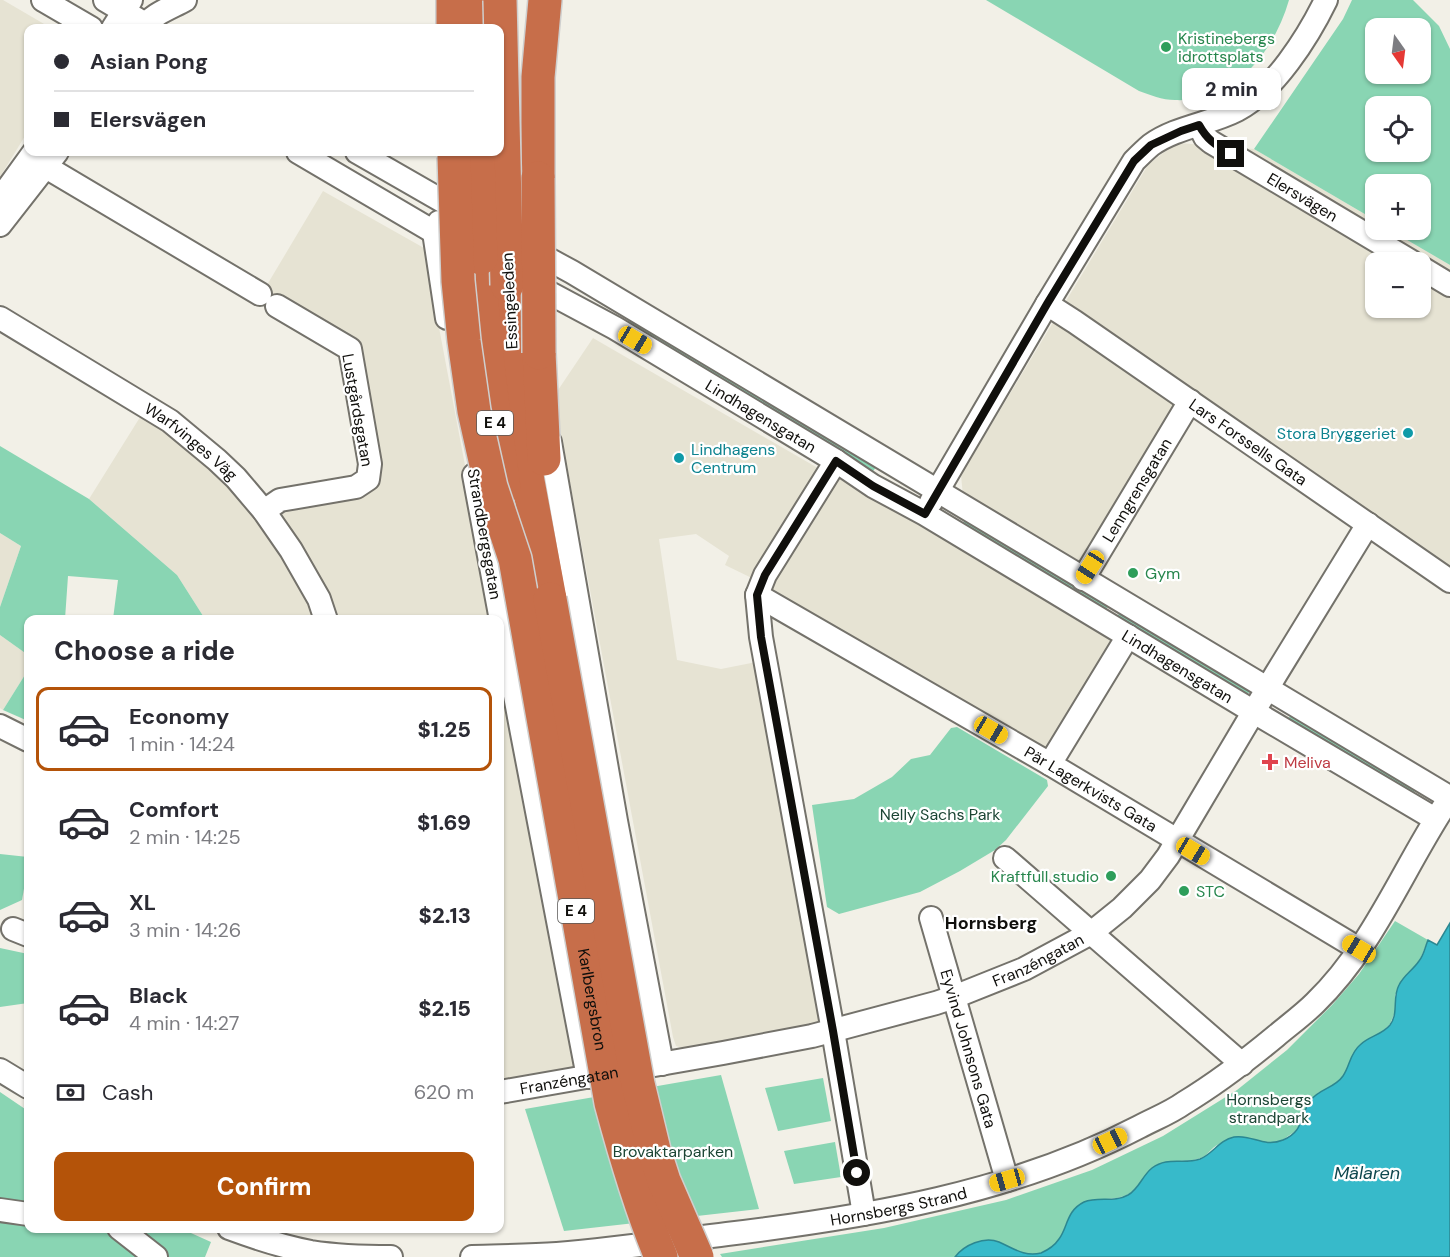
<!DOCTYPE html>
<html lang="en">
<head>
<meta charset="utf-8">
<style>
  body { margin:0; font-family:"DM Sans",sans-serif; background:#f7f7f7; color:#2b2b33; height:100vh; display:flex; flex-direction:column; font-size:22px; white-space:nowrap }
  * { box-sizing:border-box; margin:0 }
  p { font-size:20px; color:#7c7c81 }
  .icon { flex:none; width:33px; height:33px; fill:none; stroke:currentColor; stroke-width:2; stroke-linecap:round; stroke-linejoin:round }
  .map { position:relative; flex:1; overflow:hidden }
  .drawer { position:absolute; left:24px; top:615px; width:480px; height:618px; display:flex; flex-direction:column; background:#fff; border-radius:12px; box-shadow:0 2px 4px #0004 }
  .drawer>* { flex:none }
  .hud { position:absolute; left:24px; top:24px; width:480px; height:132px; border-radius:12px; box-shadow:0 2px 4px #0004; display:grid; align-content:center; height:132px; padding:0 30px; background:#fff }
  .needle { width:39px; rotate:166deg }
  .fabs { position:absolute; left:1365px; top:18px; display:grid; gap:12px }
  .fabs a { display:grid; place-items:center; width:66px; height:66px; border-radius:12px; background:#fff; box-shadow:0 2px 4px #0004; font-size:30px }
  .end { position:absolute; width:27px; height:27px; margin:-14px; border:8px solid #100f0c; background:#fff; box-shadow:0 0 0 3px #fff }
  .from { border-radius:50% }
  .bubble { position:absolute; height:42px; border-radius:12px; background:#fff; box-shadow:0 2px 4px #0004; font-size:20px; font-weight:800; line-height:42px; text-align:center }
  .car { position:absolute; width:18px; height:36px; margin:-18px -9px; border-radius:8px; box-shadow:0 0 4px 2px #0007; background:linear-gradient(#f5c518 24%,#345 0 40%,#f5c518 0 76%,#345 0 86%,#f5c518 0) }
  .hud b { display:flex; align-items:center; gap:21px; height:57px; font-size:22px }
  .hud b+b { border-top:2px solid #e1e1e2 }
  .hud i { width:15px; height:15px; background:#2b2b33 }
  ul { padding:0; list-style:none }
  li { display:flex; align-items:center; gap:18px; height:84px; margin:0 12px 9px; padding:0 18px; border:3px solid transparent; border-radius:12px }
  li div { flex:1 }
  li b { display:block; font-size:22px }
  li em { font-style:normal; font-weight:800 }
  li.on { border-color:#b45309 }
  li>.icon { width:54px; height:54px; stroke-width:1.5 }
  h2 { padding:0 30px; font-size:27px; line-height:72px }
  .pay { display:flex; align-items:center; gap:15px; height:66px; padding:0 30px; font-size:22px }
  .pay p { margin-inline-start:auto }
  .primary-button { display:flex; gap:12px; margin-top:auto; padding:12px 30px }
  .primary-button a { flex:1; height:69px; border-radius:12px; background:#b45309; color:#fff; font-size:24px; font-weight:800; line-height:69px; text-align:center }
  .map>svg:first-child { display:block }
</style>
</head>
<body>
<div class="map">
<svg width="1450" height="1257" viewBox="0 0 1450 1257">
  <rect width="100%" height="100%" fill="#f2f0e7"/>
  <g fill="#e6e3d3" fill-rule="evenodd">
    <polygon points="0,0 3,0 51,28 28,28 28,131 0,177"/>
    <path d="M1179,143L1254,149L1375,220L1376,230H1390L1450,265V572L1189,398L1084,572L963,496L961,475L1148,165L1163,153ZM1376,262H1420V308H1376Z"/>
    <polygon points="323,191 424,248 494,619 205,619 177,575 89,499 147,406 255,502 369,474 344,347 261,295"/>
    <polygon points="593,338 823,471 851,485 1123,643 1050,763 761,597 760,582 725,565 729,556 696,534 659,539 677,660 721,669 771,659 832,1015 816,1024 683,1048 676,1046 673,1037 554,396"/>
    <polygon points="0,533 21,546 0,607"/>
    <polygon points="0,635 28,655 28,670 3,710 0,708"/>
    <polygon points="500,650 579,1075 500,1098"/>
  </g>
  <g fill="#89d5b3" fill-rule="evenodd">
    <path d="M986,0H1289C1274,52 1234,103 1175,100C1162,100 1150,95 1139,91Z"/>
    <path d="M1352,0H1413L1439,26L1450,49V265L1390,230H1420V184H1376L1375,220L1254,149L1343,19ZM1376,28H1420V74H1376ZM1376,106H1420V152H1376Z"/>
    <polygon points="632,315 879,463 871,474 625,327"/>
    <polygon points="0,446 89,499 177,575 205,619 113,619 118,580 68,576 65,619 28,620 28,655 0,635 0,607 21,546 0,533"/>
    <polygon points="967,516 1110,602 1104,613 960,528"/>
    <polygon points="1122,609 1251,690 1246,696 1115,620"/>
    <polygon points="28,670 28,721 3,710"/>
    <polygon points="1293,711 1418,786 1411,797 1286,723"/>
    <polygon points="957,727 1047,780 1048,786 1006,840 995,850 960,871 920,892 839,914 827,907 812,805 854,799 892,777 911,759 930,755 951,728"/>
    <polygon points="0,854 28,857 28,866 22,900 0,910"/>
    <path d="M1395,921L1428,940L1419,962L1407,974L1395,995V1012L1390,1024L1380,1034L1367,1040L1344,1076L1338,1083L1318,1093L1305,1111L1299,1126L1294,1132L1281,1141L1266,1143L1260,1142C1251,1142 1225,1141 1219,1144C1210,1148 1208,1157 1197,1159C1182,1163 1166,1158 1153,1168C1142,1176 1138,1191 1124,1196C1108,1202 1091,1195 1077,1207C1065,1217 1067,1229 1059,1239C1055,1245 1048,1250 1042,1253C1025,1257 1013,1248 999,1242C984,1236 964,1245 955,1257H722L720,1254L884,1228L1006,1200L1092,1170L1163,1136L1237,1090L1287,1050L1333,1004L1359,974Z"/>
    <polygon points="0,948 28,954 28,1003 0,1007"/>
    <polygon points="721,1075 759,1209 564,1231 525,1109"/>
    <polygon points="823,1078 831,1121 778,1131 765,1088"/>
    <polygon points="0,1092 28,1111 28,1228 182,1229 211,1242 205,1257 0,1257"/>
    <polygon points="835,1142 841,1177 794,1184 784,1151"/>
  </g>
  <path fill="#37baca" stroke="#2b8791" stroke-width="1.5" d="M1450,923V1257H955C964,1245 984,1236 999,1242C1013,1248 1024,1257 1041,1253C1048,1250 1055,1245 1059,1239C1068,1227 1066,1211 1084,1202C1098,1196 1114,1203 1128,1195C1139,1189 1142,1176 1152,1168C1168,1156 1183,1165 1200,1159C1213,1154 1219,1140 1234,1137C1252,1134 1263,1148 1283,1140C1305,1131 1299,1115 1311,1100C1319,1089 1335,1088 1343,1076C1350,1066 1350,1053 1360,1045C1369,1036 1382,1035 1390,1025C1399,1013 1392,998 1399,985C1404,975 1413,970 1419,961C1424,955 1425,947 1428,940L1437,945Z"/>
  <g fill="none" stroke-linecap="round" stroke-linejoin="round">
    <defs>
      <g id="minor">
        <polyline points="43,0 91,28"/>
        <polyline points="105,0 152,28"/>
        <polyline points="113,28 131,0"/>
        <path d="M143,28C152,14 171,8 185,0"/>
        <path id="s1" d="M1199,125L1205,137L1211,142L1412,262"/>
        <polyline points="298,152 434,232 468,250"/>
        <polyline points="357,152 465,214"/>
        <polyline points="46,167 260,294"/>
        <polyline points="0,199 34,152"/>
        <polyline points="439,222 434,232 447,318"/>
        <polyline points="0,225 57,152"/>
        <polyline points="528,248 572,272 1449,797"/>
        <polyline points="1420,267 1450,285"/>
        <path id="s2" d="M529,282L615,328L836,461L873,486L925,514L1254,712L1435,819"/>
        <path id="s3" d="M1047,304L1075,322L1450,581"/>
        <path id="s4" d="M0,318L170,421L217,460L236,478L264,511L291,550L319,599L326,620"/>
        <polyline points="550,442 616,821 662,1064"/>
        <polyline points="836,461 765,575 757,595 761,637 833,1031 864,1214"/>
        <polyline points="474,475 522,733 588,1077"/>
        <path d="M931,502L1047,304L1134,161C1139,156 1145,150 1151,145C1176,127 1210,124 1237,110C1274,91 1308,37 1326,0"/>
        <polyline points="264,511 280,500 356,487 368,479 370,464 350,349 277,306"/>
        <path id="s5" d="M1083,579L1190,401"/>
        <path id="s6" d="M757,595L1050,764L1359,949"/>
        <polyline points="0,726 28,740"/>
        <polyline points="1050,764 1128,636"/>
        <polyline points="1005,858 1242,1064"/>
        <path id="s7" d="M931,918L1007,1180"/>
        <polyline points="13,929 28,935"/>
        <polyline points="0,1070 28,1087"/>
        <path id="s8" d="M500,1092L723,1053L812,1036L936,1003L954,997L1024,969L1091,933L1122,908L1150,880L1168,856L1276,674L1368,524"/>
        <polyline points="0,1210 28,1214"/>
        <polyline points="119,1228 156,1257"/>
        <path d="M229,1228C256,1238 283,1247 311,1252C337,1256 364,1257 391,1257"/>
        <path id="s9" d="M472,1257C500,1256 529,1256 557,1254C614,1249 671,1241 727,1234C868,1217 1012,1193 1139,1127C1154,1119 1170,1113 1184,1103C1217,1083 1247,1060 1276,1036C1289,1025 1303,1015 1315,1003C1372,948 1401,873 1443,808"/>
      </g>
      <g id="highway">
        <polyline points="478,0 478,28"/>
        <polyline points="453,28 453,0"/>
        <polyline points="538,178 538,77 545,0"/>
        <polyline points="507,285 510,343 525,465 550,599"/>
        <path d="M481,286C485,354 495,420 504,487"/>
        <polyline points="539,353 544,459"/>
      </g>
    </defs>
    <use href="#minor" stroke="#74726b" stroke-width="26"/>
    <use href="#highway" stroke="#cfcfce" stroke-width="36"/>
    <use href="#minor" stroke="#fff" stroke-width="22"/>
    <use href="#highway" stroke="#c76e4a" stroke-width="33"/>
    <defs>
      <g id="highway-bridge">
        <polyline points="500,0 507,285"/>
        <polyline points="478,152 481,258"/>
        <path id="s10" d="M454,157L458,281L464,341L474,411L491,487L515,559L611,1103C625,1155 640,1207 661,1257"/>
        <polyline points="538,178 539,353"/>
        <polyline points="550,599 638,1084 654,1150 664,1181 697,1257"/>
      </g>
    </defs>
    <use href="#highway-bridge" stroke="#cfcfce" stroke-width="36" stroke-linecap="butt"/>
    <use href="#highway-bridge" stroke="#c76e4a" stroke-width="33"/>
  </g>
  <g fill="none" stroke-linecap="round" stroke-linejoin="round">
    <path stroke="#100f0c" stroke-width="8" d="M857,1173L833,1031L761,637L757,595L765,575L836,461L873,486L925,514L1047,304L1134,161L1151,145L1181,131L1199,125C1208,141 1216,145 1231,154"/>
  </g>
  <g fill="#2e9e5b" stroke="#fff" stroke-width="2">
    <circle cx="1166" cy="47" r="6"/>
    <circle cx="1133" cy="573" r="6"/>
    <circle cx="1111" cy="876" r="6"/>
    <circle cx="1184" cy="891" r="6"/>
  </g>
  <g fill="#0f9aa8" stroke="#fff" stroke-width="2">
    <circle cx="1408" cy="433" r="6"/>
    <circle cx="679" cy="458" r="6"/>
  </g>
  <path fill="#e0444e" stroke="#fff" stroke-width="2" d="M1267 753h6v6h6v6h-6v6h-6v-6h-6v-6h6z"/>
  <g text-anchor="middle" stroke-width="4.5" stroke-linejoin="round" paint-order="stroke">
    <g fill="#fff" stroke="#585755" stroke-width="1.5">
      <rect x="477" y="411" width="36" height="24" rx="4.5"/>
      <rect x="558" y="899" width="36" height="24" rx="4.5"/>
    </g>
    <g font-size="15" font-weight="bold" fill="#100f0c">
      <text x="495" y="428">E 4</text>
      <text x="576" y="916">E 4</text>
    </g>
    <g font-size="16" fill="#27864d" stroke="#fff" text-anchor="start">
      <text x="1178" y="44">Kristinebergs<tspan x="1178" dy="18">idrottsplats</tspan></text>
      <text x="1145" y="579">Gym</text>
      <text x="1099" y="882" text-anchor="end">Kraftfull studio</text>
      <text x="1196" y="897">STC</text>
    </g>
    <g font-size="16" fill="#100f0c" stroke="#fff">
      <text dy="6" stroke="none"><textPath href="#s1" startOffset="128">Elersvägen</textPath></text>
      <text transform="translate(509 301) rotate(-93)" y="6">Essingeleden</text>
      <text transform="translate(358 410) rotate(80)" y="6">Lustgårdsgatan</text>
      <text dy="6" stroke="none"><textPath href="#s2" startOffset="268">Lindhagensgatan</textPath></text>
      <text dy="6" stroke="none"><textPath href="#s4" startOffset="228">Warfvinges Väg</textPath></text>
      <text dy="6" stroke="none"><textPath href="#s3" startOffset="244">Lars Forssells Gata</textPath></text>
      <text dy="6" stroke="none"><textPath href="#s5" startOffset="104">Lenngrensgatan</textPath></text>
      <text transform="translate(485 534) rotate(80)" y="6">Strandbergsgatan</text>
      <text dy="6" stroke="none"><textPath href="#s2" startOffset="754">Lindhagensgatan</textPath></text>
      <text dy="6" stroke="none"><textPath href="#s6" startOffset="386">Pär Lagerkvists Gata</textPath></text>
      <text dy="6" stroke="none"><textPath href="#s8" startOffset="556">Franzéngatan</textPath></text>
      <text dy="6" stroke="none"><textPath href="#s10" startOffset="856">Karlbergsbron</textPath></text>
      <text dy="6" stroke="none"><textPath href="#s7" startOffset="136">Eyvind Johnsons Gata</textPath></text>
      <text dy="6" stroke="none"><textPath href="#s8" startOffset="70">Franzéngatan</textPath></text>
      <text dy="6" stroke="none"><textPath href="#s9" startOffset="430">Hornsbergs Strand</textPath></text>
    </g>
    <g font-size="16" fill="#0d838f" stroke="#fff" text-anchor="end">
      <text x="1396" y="439">Stora Bryggeriet</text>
      <text x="691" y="455" text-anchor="start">Lindhagens<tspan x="691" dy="18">Centrum</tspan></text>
    </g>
    <g font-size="16" fill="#be3a42" stroke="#fff" text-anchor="start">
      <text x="1284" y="768">Meliva</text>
    </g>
    <g font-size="16" fill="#1b4534" stroke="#fff">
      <text x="940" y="820">Nelly Sachs Park</text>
      <text x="1269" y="1105">Hornsbergs<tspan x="1269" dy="18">strandpark</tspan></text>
      <text x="673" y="1157">Brovaktarparken</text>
    </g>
    <g font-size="18" font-weight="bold" fill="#100f0c" stroke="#fff">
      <text x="991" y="929">Hornsberg</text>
    </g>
    <g font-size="18" font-style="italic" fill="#0e474e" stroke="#fff">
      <text x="1367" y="1179">Mälaren</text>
    </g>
  </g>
</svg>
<div class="fabs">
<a><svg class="needle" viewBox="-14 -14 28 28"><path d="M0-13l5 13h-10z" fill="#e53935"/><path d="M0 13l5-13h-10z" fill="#7c7c81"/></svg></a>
<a><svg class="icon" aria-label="locate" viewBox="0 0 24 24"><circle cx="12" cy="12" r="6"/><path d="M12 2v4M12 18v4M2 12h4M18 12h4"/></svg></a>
<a>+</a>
<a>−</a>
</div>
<i class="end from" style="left:857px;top:1173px"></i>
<i class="end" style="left:1231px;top:154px"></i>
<div class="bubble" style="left:1182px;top:68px;width:99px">2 min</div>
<i class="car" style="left:635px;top:340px;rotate:121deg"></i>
<i class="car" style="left:1090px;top:567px;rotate:213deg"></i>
<i class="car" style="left:991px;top:730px;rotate:120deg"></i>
<i class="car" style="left:1193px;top:851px;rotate:121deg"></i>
<i class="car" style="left:1359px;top:949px;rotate:301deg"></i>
<i class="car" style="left:1110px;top:1141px;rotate:65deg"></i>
<i class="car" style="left:1007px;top:1180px;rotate:254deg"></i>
<div class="hud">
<b><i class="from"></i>Asian Pong</b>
<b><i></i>Elersvägen</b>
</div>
<section class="drawer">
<h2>Choose a ride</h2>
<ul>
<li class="on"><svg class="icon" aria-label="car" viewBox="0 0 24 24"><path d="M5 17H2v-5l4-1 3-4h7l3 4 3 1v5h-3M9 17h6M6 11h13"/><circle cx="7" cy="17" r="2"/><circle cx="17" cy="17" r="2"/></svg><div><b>Economy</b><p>1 min · 14:24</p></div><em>$1.25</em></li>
<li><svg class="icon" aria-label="car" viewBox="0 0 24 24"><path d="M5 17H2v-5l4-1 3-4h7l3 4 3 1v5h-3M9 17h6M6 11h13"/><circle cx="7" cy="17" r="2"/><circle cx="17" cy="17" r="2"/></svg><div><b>Comfort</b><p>2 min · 14:25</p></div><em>$1.69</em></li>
<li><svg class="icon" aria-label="car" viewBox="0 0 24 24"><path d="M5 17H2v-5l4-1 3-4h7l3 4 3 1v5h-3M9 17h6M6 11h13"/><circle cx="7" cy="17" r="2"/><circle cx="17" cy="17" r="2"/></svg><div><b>XL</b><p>3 min · 14:26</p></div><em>$2.13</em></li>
<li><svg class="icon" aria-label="car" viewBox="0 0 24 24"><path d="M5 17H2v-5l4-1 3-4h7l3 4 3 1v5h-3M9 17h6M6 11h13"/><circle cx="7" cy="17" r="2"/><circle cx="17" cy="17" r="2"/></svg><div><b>Black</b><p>4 min · 14:27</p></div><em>$2.15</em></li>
</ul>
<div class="pay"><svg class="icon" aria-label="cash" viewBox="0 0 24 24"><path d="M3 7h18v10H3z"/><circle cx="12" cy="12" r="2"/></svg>Cash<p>620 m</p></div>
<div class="primary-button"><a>Confirm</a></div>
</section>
</div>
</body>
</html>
